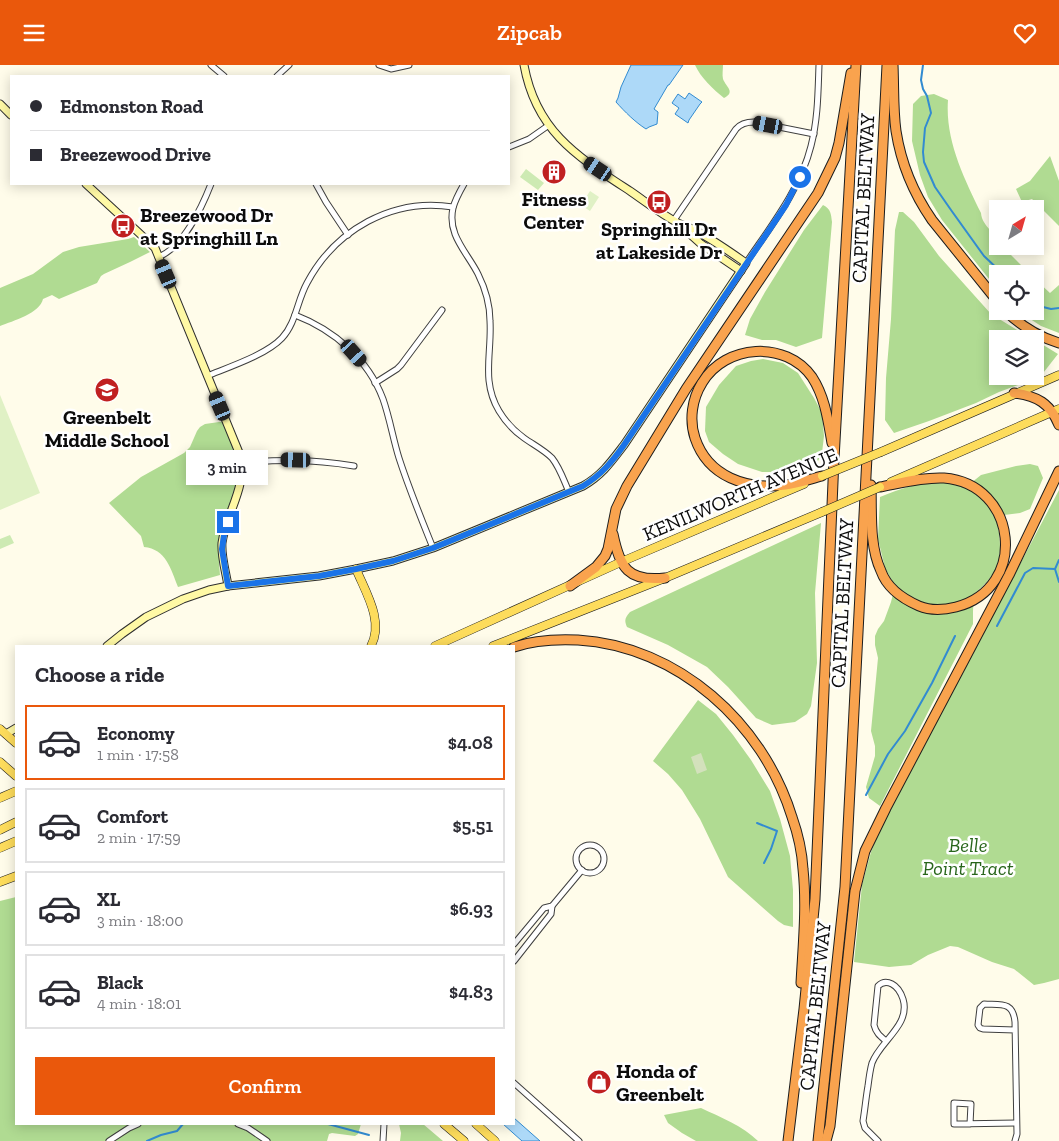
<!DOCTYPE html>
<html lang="en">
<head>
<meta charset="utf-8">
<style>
  body { margin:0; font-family:"Zilla Slab",serif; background:#f2f2f3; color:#2b2b33; height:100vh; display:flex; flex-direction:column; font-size:19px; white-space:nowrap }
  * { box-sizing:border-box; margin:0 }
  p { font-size:16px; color:#7c7c81 }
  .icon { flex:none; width:28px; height:28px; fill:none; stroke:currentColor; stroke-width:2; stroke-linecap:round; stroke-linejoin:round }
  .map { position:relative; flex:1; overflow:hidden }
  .panel { position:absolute; left:15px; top:580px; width:500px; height:480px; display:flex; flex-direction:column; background:#fff; border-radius:0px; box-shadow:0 2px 12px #0003 }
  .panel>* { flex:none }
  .banner { position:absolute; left:10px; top:10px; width:500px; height:110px; border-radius:0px; box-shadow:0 2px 12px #0003; display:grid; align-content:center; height:110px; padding:0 20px; background:#fff }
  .needle { width:32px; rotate:37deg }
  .fabs { position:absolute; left:989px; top:135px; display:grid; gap:10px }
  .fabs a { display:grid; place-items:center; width:55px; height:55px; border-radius:0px; background:#fff; box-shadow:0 2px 12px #0003; font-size:25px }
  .end { position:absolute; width:22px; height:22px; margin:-11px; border:6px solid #1a73e8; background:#fff; box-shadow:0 0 0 2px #fff }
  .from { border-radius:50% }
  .bubble { position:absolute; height:35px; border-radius:0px; background:#fff; box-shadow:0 2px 12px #0003; font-size:16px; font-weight:600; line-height:35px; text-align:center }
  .car { position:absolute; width:15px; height:30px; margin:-15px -8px; border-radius:6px; box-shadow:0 0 4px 1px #0007; background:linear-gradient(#222 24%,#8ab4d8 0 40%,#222 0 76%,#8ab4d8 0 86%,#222 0) }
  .banner b { display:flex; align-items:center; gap:18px; height:48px; font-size:19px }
  .banner b+b { border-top:1px solid #e1e1e2 }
  .banner i { width:12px; height:12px; background:#2b2b33 }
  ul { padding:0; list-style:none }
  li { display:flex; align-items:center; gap:15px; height:75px; margin:0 10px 8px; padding:0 10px; border:2px solid #e1e1e2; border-radius:0px }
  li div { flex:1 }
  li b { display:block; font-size:19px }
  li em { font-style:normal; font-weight:600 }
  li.current { border-color:#ea580c }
  li>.icon { width:45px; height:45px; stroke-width:1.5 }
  h2 { padding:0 20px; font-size:22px; line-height:60px }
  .cta { display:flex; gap:10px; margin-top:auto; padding:10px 20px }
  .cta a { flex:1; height:58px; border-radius:0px; background:#ea580c; color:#fff; font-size:20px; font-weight:600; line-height:58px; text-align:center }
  header { display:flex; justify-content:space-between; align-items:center; height:65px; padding:0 20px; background:#ea580c; color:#fff; font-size:22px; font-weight:600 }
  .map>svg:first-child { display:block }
</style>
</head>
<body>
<header><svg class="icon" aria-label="menu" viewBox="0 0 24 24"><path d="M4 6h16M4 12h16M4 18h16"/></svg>Zipcab<svg class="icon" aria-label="heart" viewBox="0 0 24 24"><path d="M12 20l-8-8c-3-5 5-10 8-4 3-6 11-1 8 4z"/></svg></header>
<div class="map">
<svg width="1059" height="1076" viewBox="0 0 1059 1076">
  <rect width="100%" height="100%" fill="#fffcea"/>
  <g fill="#cdeab3">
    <polygon points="526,104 544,118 538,125 520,112"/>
    <polygon points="10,470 14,478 0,484 0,474"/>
  </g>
  <g fill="#b0db92">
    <path d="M695,0H723C723,4 722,10 723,14C726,22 736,27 724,33C713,24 701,13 695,0Z"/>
    <path d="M934,29L948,35C945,75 964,113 981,148C982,162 998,168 998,181H1002L1030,209H998L997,224L942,155L928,132L920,110L912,76L913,39L921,31Z"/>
    <polygon points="1050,91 1059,116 1059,161 1032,134 1022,137 1016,124 1030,116"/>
    <path d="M823,140C831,144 831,149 832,157L822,273L796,282L776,275H762L745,270L750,254L765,227L804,165Z"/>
    <polygon points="899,147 903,147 914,157 939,191 991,249 1032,274 998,274 998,311 1035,311 1035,275 1058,289 1040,312 999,327 976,338 929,356 894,368 885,355 886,313 891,254 895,165"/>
    <path d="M134,172L150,187L130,197L104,209L101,211L97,218L59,234L52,230L43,234C40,248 13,256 0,261V223L33,209L63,187L79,182L128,174Z"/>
    <polygon points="1035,214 1050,228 1059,220 1059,268 1041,261 1018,246 1035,246"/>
    <polygon points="763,294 783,298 798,308 814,333 822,348 824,371 822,388 817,398 810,404 801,407 762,407 738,399 723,389 709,377 705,366 706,342 719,320 736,301 751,296"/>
    <path d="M226,356L242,398L224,470L223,490L219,498L220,510L178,522C171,504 166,484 144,482L141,471L109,438L141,412L184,388L190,382L197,366L200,362L205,359Z"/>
    <path d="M1030,399L1038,401L1043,413L1030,444L1020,448L996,451C1003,486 1004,505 974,529L973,546V559L880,741L869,733L866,722L875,691V681L871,666L878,593L875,580V571L878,564L884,556L891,537L895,521L885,503L878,474L880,432C902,423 927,414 951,418C956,419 961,421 966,422L981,410L1016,401Z"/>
    <polygon points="1059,425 1059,914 1044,918 1034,920 1014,904 992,897 958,882 950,881 928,890 911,900 889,902 854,897 862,820 871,787 879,767"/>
    <path d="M821,458L815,528L817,598L811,641L807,649L795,657L772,660L756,653L728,622L707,602L668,580L627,562C624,555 625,553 630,547Z"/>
    <polygon points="698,635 716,649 733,670 751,695 770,726 780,754 790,791 793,825 793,862 784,860 778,856 728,812 700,754 682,725 668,709 653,696"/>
    <polygon points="16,832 16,1059 361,1059 358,1069 355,1071 332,1068 329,1069 327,1076 0,1076 0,836"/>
    <path d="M701,1043C720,1052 743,1061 758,1076H696L682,1068L668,1058L664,1050Z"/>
    <polygon points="399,1059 423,1059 443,1076 400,1076 401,1068"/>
  </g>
  <polygon fill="#d3e1bc" points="701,688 707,705 697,709 691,692"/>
  <g fill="#e0f1c5">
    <polygon points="590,126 599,132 590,146 581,140"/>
    <polygon points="0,330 40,428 0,445"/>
  </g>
  <g fill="#add9f8" stroke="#328bd1">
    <path d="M631,0H683L669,20H668L654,44L658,47L657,59L649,62L646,64C635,57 625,47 616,37L618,33L621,22Z"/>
    <polygon points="689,28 702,37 700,39 689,55 688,58 675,49 679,43 672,38 678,29 685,34"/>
    <polygon points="514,1053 540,1076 522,1076 503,1059 514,1059"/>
  </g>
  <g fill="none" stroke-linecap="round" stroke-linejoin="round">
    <g stroke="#328bd1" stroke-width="2">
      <polyline points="923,0 921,15 923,24 927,31 931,48 925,63 923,87 924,97 935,122 951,145 984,191 1003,209"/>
      <polyline points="1035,240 1051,244 1059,243"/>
      <polyline points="1059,495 1055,504 1059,517"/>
      <polyline points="997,561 1025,508 1033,503 1055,504"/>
      <polyline points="866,730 888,689 905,666 932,618 955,571"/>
      <polyline points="757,758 777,766 771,784 764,798"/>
      <polyline points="328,1059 369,1070"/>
      <polyline points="147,1076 161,1070 177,1066 183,1059"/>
    </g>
    <defs>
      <g id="street">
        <polyline points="211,0 224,11"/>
        <polyline points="379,0 391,4 409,0"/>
        <polyline points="277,11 289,0"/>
        <polyline points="509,82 529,74 549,60"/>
        <polyline points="316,119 326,137 348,170"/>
        <path d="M464,119C460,126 455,135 453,143C447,170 467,187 478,209C485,223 490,240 490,256C492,288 481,316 499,346C505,356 514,366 524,373C534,380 544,385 552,393C560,403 564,416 569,427"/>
        <path d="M674,155L736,64C741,58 747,57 754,57L814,69"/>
        <path d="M158,192C183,183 202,142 211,119"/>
        <path d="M746,198C771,161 800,125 811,81C818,54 818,27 819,0"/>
        <path d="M295,250C334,265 368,294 383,334C390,354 393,374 399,393C409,424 421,453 433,483"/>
        <path d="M207,311C229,302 266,290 282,273C296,258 297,236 307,218C335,165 393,132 453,142"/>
        <polyline points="375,318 397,304 401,300 442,245"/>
        <path d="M242,398C280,394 316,394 354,401"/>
        <circle cx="590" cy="794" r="14"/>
        <polyline points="514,879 544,843 552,841 582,805"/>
        <polyline points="514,896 551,849 552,841"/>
        <polyline points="514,1018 579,1076"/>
        <polyline points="238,1059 248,1063 267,1076"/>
        <polyline points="970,1059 971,1039 954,1038 954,1059 1016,1058"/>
        <polyline points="109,1076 129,1063 138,1059"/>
        <polyline points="383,1076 384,1059"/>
        <path d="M878,1076L865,1063L863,1056C865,1044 866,1032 868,1021C869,1013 870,1005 872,998C880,976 911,960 903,934C901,928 898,922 892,919C886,916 882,917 878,921L874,960C876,968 880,971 886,976"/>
        <path d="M1015,1076L1017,1069L1015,957C1013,936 1001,940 984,939L980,943L978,960L980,963L983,964L1015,965"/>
      </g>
      <g id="secondary">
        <polyline points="0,39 11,50"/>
        <path d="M86,119L138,167L155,183L240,390C248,421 226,448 222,478C221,492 226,507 228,521"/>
        <polyline points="681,161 701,179 741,206"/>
        <path d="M107,581L122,569L146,552L183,534L209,525L228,521L319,511L356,504L393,496L433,483L583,421C602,410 611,397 624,380L746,198C733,189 719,179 705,171C697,165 687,162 678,158C661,149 646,137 630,126C578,92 536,67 524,0"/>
        <polyline points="6,669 16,663"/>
      </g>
      <g id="primary">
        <polyline points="881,387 1059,310"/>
        <polyline points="891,417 1059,344"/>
        <path d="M356,504C366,528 384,556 371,581"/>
        <polyline points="435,581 621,497 804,419"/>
        <polyline points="493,581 665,513 822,447"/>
        <polyline points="0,664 16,678"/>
        <polyline points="0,697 16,711"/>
        <polyline points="0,733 16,726"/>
        <polyline points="0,765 16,757"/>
        <polyline points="0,783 16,776"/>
        <polyline points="0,817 16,811"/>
        <polyline points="444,1059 464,1076"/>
        <polyline points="476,1059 495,1076"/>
      </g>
      <g id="highway">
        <path d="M893,0C894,22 893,44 896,66C901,98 914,129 932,155L998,237"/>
        <path d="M1006,246C1021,261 1039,272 1059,278"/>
        <path d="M1014,328C1037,331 1050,338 1059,360"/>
        <path d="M822,411C810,414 797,419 785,420C747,425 708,412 695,373C689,355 692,334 702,318C725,279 786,275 812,312C825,332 828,355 832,378"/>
        <path d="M871,420C872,448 869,480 881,506C887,523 903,534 919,541C931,546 944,545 956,542C1029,523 1018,419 944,413C923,412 901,418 880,422"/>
        <path d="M613,469C620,503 628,517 665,513"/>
        <polyline points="570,521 596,502 605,491 608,484 616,444 627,421 686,324 818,128 835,93 839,78 851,8"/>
        <path d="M514,582C534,575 556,574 578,575C678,581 763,658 792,752C798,769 802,787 803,804C807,842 803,880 801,918"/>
        <polyline points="788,1076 804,944 815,834 834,394 856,0"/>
        <polyline points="818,1076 845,822 887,0"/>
        <polyline points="826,1076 830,1061 855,826 865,786 886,743 1009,510 1059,406"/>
      </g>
    </defs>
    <use href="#street" stroke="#3f3f3f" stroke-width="7"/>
    <use href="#secondary" stroke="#2e2e2e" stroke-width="9"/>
    <use href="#primary" stroke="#1d1d1d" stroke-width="9"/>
    <use href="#highway" stroke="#1d1d1d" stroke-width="11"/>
    <use href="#street" stroke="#fff" stroke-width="5"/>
    <use href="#secondary" stroke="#fff9a5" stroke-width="7"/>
    <use href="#primary" stroke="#fddc5c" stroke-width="8"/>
    <use href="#highway" stroke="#f9a34e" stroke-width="9"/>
    <defs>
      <g id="primary-bridge">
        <polyline points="822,411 881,387"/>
        <polyline points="822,447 880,422"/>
      </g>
    </defs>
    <use href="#primary-bridge" stroke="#1d1d1d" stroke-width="9" stroke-linecap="butt"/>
    <use href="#primary-bridge" stroke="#fddc5c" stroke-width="8"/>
  </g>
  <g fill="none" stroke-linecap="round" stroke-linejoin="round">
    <path stroke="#1a73e8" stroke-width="6" d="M228,457L224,470L222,484L228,521L319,511L356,504L393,496L433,483L583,421C601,410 612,397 624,380L786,140L800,112"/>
  </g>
  <defs>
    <symbol id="building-disc" viewBox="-11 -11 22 22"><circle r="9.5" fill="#c02021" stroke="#fff"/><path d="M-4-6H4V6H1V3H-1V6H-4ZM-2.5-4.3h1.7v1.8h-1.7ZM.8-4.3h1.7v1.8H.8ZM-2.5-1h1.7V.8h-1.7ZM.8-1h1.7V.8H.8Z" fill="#fff"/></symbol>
    <symbol id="bus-disc" viewBox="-11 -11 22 22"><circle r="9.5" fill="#c02021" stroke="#fff"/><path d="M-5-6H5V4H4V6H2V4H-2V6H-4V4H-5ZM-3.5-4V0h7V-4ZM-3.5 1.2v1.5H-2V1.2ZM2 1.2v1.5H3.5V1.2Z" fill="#fff"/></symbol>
    <symbol id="school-disc" viewBox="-11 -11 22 22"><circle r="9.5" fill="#c02021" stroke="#fff"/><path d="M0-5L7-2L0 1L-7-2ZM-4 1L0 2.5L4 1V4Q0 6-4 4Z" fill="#fff"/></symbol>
    <symbol id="shop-disc" viewBox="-11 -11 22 22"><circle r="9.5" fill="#c02021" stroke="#fff"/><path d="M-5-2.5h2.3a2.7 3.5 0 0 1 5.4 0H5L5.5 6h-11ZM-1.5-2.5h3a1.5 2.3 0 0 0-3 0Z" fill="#fff"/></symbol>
  </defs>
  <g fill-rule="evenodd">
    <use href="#building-disc" x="540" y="93" width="28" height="28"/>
    <use href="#bus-disc" x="645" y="123" width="28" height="28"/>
    <use href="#bus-disc" x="109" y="147" width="28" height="28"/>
    <use href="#school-disc" x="93" y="311" width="28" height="28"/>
    <use href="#shop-disc" x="585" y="1003" width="28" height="28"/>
  </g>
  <g text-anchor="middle" stroke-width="5" stroke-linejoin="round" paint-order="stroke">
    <g font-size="20" fill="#0c0c0c" stroke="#fff">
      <text transform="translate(863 133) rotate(-87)" y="7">CAPITAL BELTWAY</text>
      <text transform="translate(740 429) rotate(-23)" y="7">KENILWORTH AVENUE</text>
      <text transform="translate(842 538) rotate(-87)" y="7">CAPITAL BELTWAY</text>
      <text transform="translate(815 941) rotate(-84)" y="7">CAPITAL BELTWAY</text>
    </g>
    <g font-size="20" font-weight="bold" fill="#0c0c0c" stroke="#fff">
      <text x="554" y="141">Fitness<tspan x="554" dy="23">Center</tspan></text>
      <text x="140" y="157" text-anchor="start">Breezewood Dr<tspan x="140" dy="23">at Springhill Ln</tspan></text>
      <text x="659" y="171">Springhill Dr<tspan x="659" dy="23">at Lakeside Dr</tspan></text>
      <text x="107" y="359">Greenbelt<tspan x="107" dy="23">Middle School</tspan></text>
      <text x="616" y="1013" text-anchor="start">Honda of<tspan x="616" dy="23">Greenbelt</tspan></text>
    </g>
    <g font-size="20" font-style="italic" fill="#27651a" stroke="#fff">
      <text x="968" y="787">Belle<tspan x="968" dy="23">Point Tract</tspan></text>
    </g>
  </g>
</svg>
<div class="fabs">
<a><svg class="needle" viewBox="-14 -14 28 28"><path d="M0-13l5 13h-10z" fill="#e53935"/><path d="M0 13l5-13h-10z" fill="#7c7c81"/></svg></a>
<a><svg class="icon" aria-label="locate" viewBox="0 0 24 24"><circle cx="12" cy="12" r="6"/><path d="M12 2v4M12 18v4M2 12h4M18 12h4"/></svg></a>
<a><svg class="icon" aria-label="layers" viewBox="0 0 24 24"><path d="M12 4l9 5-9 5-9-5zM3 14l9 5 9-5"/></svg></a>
</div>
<i class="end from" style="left:800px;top:112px"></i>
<i class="end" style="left:228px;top:457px"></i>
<div class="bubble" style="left:186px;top:385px;width:82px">3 min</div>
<i class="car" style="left:768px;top:60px;rotate:281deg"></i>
<i class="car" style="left:598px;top:104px;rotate:304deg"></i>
<i class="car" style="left:166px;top:209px;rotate:337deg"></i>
<i class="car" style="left:354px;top:288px;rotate:138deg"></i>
<i class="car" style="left:220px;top:341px;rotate:337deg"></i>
<i class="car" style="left:296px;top:395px;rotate:271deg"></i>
<div class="banner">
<b><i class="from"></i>Edmonston Road</b>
<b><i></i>Breezewood Drive</b>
</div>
<section class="panel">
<h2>Choose a ride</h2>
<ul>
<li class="current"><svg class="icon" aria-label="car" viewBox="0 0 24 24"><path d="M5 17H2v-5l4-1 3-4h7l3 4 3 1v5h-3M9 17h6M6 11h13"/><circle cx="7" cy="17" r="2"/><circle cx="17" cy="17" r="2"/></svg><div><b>Economy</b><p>1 min · 17:58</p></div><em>$4.08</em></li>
<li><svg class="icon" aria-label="car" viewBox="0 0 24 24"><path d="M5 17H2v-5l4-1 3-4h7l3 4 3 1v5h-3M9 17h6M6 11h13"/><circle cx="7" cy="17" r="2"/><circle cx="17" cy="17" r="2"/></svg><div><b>Comfort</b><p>2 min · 17:59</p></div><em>$5.51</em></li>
<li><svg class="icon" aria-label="car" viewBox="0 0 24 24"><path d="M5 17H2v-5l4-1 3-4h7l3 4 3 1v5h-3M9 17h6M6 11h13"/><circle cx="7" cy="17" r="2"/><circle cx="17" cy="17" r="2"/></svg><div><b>XL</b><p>3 min · 18:00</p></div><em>$6.93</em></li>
<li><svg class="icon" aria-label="car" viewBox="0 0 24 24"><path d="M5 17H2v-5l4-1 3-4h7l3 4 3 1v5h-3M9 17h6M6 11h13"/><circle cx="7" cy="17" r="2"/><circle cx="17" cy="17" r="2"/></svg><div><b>Black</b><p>4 min · 18:01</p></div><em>$4.83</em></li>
</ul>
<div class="cta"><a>Confirm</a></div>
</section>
</div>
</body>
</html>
